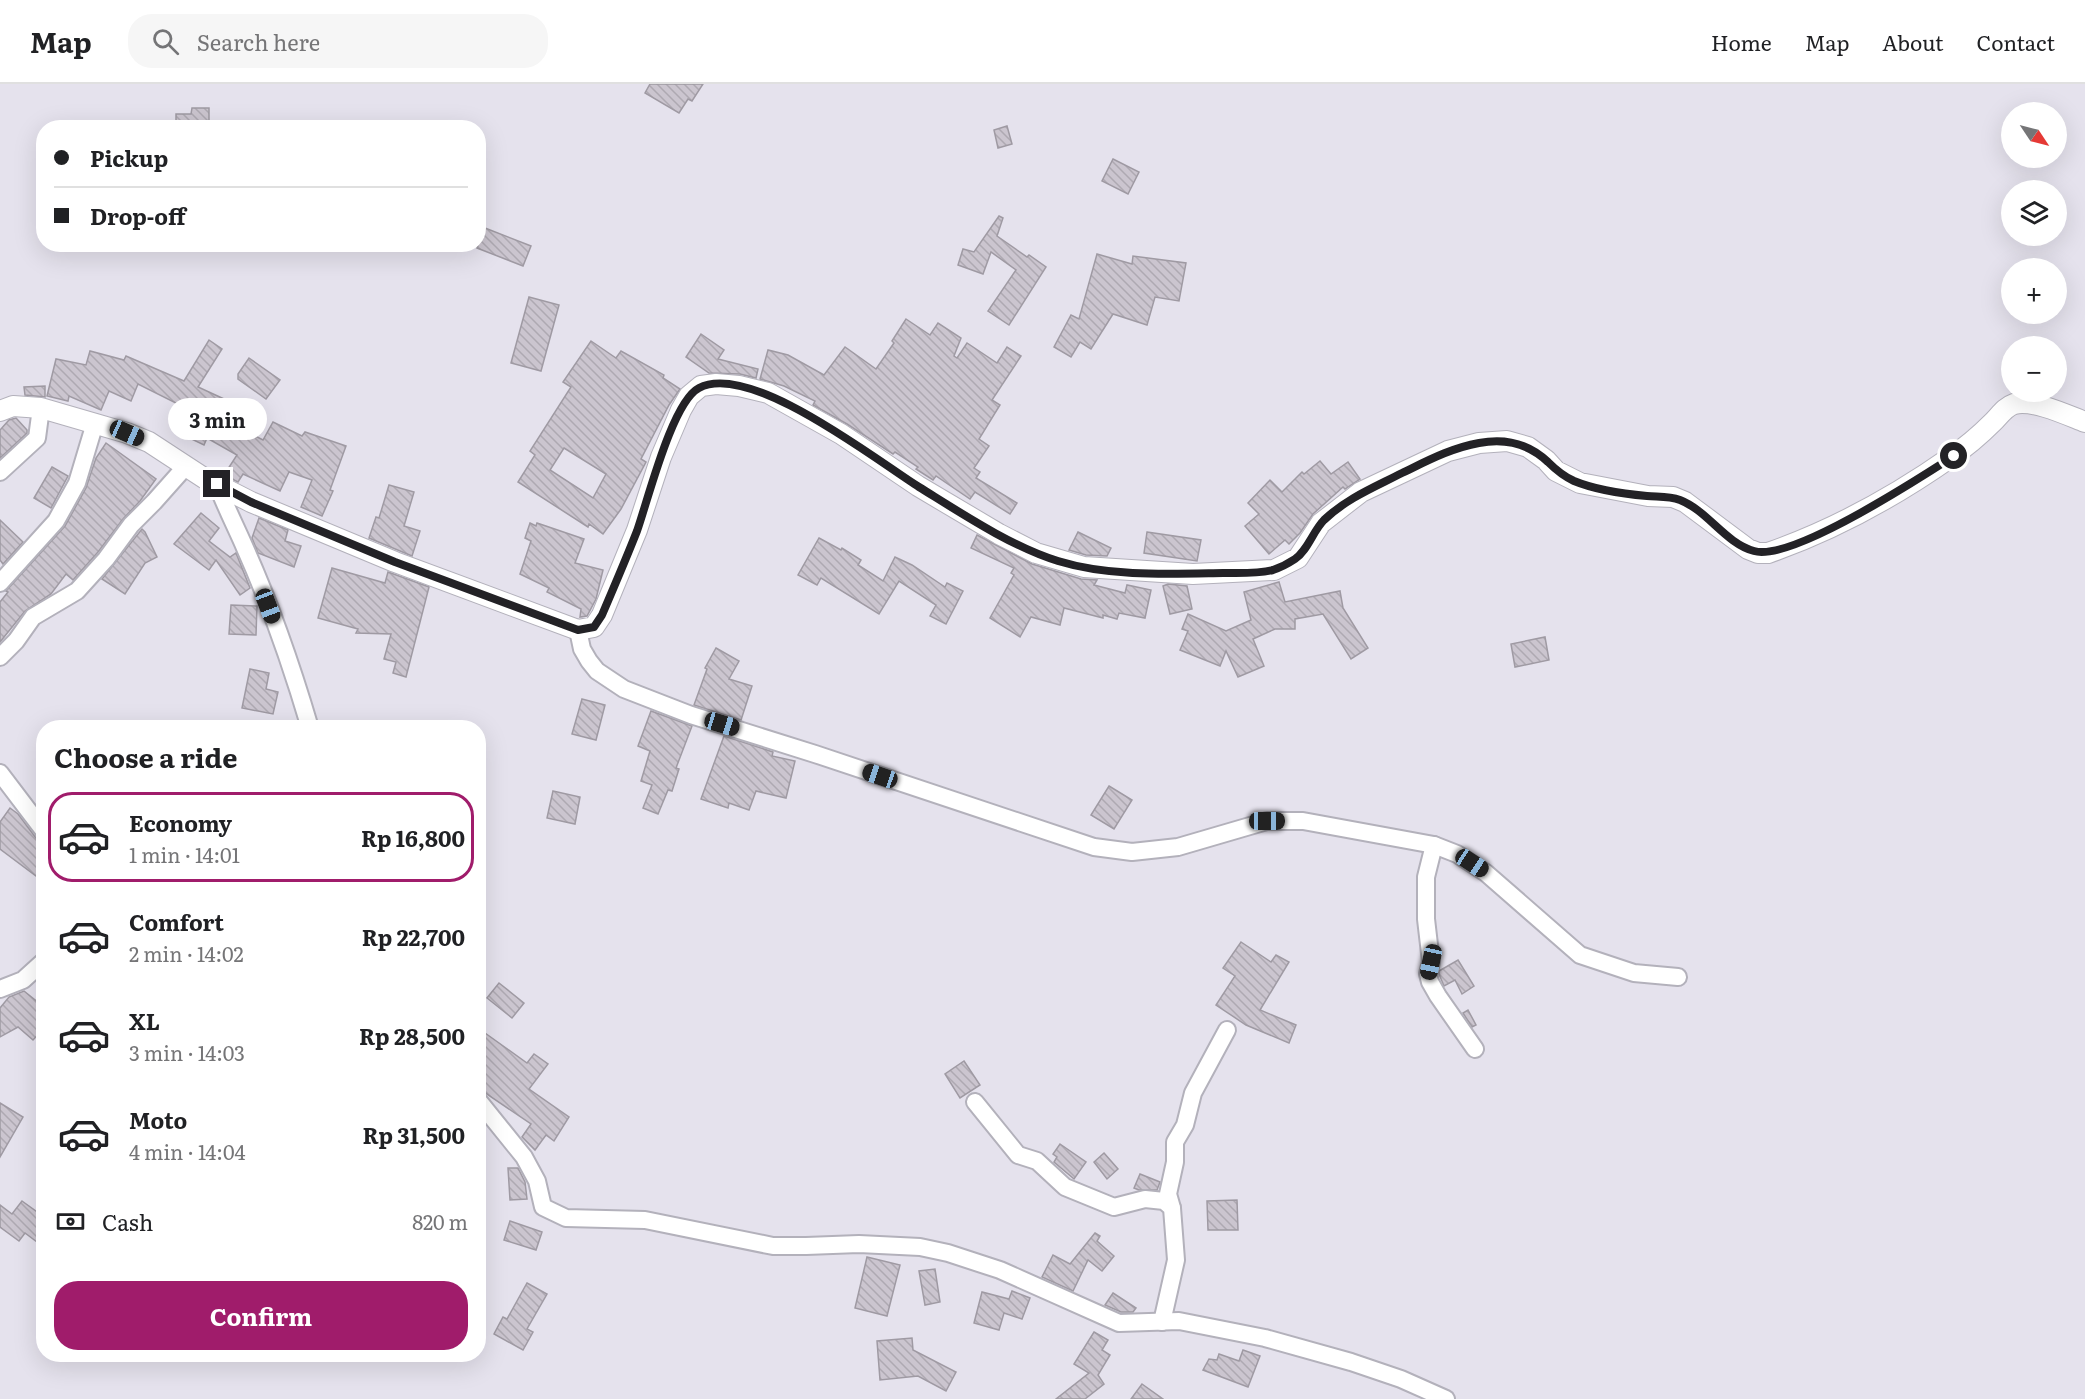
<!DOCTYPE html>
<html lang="en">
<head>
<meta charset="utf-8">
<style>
  body { margin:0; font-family:Literata,serif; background:#f6f6f6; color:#202124; height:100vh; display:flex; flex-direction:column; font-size:22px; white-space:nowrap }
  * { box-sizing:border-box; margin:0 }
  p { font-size:20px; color:#757577 }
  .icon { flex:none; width:33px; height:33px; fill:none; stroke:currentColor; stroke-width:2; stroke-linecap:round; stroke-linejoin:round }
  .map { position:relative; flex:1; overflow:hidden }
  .sheet { position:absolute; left:36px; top:636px; width:450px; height:642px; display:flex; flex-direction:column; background:#fff; border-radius:24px; box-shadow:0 6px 24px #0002 }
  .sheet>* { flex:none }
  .top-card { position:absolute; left:36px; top:36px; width:450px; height:132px; border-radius:24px; box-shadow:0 6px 24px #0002; display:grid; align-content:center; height:132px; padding:0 18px; background:#fff }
  .needle { width:39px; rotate:125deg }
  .buttons { position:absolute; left:2001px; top:18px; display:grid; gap:12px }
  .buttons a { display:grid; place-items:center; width:66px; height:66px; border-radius:50%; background:#fff; box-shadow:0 6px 24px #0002; font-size:30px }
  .end { position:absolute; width:27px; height:27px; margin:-14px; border:8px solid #232226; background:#fff; box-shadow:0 0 0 3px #fff }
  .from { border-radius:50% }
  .bubble { position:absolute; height:42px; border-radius:21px; background:#fff; box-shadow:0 6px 24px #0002; font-size:20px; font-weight:700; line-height:42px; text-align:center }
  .car { position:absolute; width:18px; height:36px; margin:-18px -9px; border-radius:8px; box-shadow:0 0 4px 2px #0007; background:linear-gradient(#222 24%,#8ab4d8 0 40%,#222 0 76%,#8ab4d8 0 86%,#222 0) }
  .top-card b { display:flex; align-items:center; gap:21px; height:57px; font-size:22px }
  .top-card b+b { border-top:2px solid #e0e0e0 }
  .top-card i { width:15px; height:15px; background:#202124 }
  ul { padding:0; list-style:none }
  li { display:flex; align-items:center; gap:18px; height:90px; margin:0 12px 9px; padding:0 6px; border:3px solid transparent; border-radius:24px }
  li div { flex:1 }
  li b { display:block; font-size:22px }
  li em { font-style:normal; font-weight:700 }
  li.selected { border-color:#a01c6b }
  li>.icon { width:54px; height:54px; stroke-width:1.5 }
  h2 { padding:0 18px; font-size:27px; line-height:72px }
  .pay { display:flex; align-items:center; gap:15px; height:66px; padding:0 18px; font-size:22px }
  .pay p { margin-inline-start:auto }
  .primary-button { display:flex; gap:12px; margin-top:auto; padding:12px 18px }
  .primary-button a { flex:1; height:69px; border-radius:24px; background:#a01c6b; color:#fff; font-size:24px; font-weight:700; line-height:69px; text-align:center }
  header { display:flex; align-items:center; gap:36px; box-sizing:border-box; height:84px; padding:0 30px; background:#fff; border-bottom:2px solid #e0e0e0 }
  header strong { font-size:28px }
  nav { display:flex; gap:33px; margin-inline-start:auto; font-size:21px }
  .search { width:420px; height:54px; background:#f6f6f6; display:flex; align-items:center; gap:15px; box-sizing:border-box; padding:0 21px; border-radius:24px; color:#757577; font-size:22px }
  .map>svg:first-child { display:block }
</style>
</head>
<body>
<header>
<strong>Map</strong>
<div class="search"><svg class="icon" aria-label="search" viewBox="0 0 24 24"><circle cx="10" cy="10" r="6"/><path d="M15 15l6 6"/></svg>Search here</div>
<nav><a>Home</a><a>Map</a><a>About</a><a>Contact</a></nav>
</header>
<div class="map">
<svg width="2085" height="1315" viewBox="0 0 2085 1315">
  <defs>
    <pattern id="building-back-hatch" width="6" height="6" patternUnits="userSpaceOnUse" patternTransform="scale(1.5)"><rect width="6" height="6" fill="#cbc5cf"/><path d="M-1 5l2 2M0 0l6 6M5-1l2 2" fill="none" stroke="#aea9b2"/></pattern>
  </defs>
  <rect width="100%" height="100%" fill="#e5e2ed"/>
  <g fill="url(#building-back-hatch)" stroke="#9f9aa3" stroke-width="1.5" fill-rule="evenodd">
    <polygon points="650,0 703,0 692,17 688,15 679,29 645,9"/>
    <polygon points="192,24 209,24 209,44 176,44 176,30 191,30"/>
    <polygon points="1007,42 1012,60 998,64 994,46"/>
    <polygon points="1113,75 1139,88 1128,110 1102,97"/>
    <polygon points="999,132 1003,134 997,152 1027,173 1029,171 1046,183 1009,241 988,227 1016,186 991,168 983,190 958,181 963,165 974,168"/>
    <polygon points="485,144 531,162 523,182 477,164"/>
    <polygon points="1097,170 1132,180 1133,172 1186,179 1179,217 1155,213 1147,241 1113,230 1091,265 1080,258 1071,273 1054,263 1071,231 1079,235"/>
    <polygon points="529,213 559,221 541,287 511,279"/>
    <polygon points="906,235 930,251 938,239 961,254 954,272 957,274 967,259 997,279 1007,263 1021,272 992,316 1000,321 979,355 989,362 974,384 980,388 976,394 1017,419 1010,430 975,408 970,415 936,392 933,396 916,385 918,383 895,368 893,370 847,340 813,321 815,317 784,302 760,295 768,266 788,271 824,291 845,263 876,285 894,259 892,257"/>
    <polygon points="701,250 724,266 718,275 758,285 756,294 740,290 709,289 686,273"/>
    <polygon points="209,256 222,265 198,303 224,315 217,332 263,356 273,338 302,352 305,348 346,362 330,406 333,407 322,432 301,423 312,396 289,388 280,407 243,390 238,398 224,391 237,371 207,354 204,361 181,350 192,327 138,300 131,317 109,307 101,326 69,312 68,317 47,312 56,275 86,281 90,267 124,276 126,272 184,297"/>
    <path d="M591,257L616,274L621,267L664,291L663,294L680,305L669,321L641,375L646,378L621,425L603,450L589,440L588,443L518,398L535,371L530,367L571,303L563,298ZM564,364L606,390L593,414L550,386Z"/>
    <polygon points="249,274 280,296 266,315 238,295 238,290"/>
    <polygon points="45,302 45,313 25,311 24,303"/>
    <polygon points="16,334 27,346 27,349 0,374 0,346 9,336"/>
    <polygon points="106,359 156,395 140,417 123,435 98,468 73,496 66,490 51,510 25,527 0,558 0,518 8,508 6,507 65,442 86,404 96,374"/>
    <polygon points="1320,377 1331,390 1348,378 1360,395 1345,405 1343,403 1313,430 1300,449 1289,460 1285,456 1269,470 1245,442 1259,430 1248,419 1270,396 1282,408 1302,388 1304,390"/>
    <polygon points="52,383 68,392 51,424 34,414"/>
    <polygon points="389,401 414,408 404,442 420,447 412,472 369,454 376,433 379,434"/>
    <polygon points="201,429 219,444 209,457 230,473 236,469 250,504 240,511 216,476 209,486 174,460"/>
    <polygon points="259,434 288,446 285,457 301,462 294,483 258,469 252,454"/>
    <polygon points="0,436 23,458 3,480 0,476"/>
    <polygon points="530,439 536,442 537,439 584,455 575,479 603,486 596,515 587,532 580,533 581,525 547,508 549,504 520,490 531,457 525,454"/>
    <polygon points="142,445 145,448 157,473 145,479 125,510 102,495"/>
    <polygon points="1078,448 1111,464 1107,472 1086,471 1069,466"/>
    <polygon points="1147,448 1201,456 1197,477 1144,469"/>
    <polygon points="977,451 1032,480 1081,495 1097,496 1094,501 1125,509 1127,501 1151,506 1145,534 1119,529 1117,535 1103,531 1103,534 1064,524 1060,541 1031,533 1020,553 990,534 1014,491 1011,489 1014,484 971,464"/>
    <polygon points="819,454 841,466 842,464 861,476 858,481 883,497 895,473 912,481 945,503 947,499 963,507 946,540 930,532 936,521 899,497 879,530 821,494 817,501 798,491"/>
    <polygon points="332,484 385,499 388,488 429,503 406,593 393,589 396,578 384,575 391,550 356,549 358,545 318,534"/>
    <polygon points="1279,498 1285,518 1340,507 1343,524 1368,564 1351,575 1323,530 1295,535 1295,545 1275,545 1253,555 1264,582 1238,593 1226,567 1220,582 1180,566 1188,547 1182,545 1188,530 1226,547 1251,536 1244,508"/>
    <polygon points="1168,500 1187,502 1192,525 1170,530 1163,502"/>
    <polygon points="231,521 257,522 256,551 229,550"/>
    <polygon points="1545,553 1549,576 1515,583 1511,560"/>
    <polygon points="716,564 739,577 729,595 752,602 741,636 694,621 707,585 705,584"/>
    <polygon points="250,585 269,589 266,605 278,608 273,630 242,624"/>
    <polygon points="582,615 605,621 596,656 572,650"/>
    <polygon points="651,627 692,642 676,684 679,685 672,707 668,706 658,730 643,724 652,701 641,697 650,667 638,662"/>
    <polygon points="724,652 773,668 772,672 795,677 786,714 756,707 749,726 729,719 728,724 701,715"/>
    <polygon points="1109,702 1132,716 1114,745 1091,731"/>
    <polygon points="553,707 580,713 575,740 547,734"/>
    <polygon points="10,724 18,730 36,754 44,757 44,798 0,765 0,738"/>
    <polygon points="1241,858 1271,878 1276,871 1289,878 1260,926 1296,941 1289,959 1246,941 1216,921 1235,892 1223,884"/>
    <polygon points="1458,876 1474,902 1462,910 1455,896 1444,902 1439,890 1439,887"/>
    <polygon points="499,899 524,919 512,934 487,914"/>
    <polygon points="24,907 44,923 44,944 33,956 18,943 0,953 0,924 9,913"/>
    <polygon points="1468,926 1476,941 1472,943 1463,929"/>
    <polygon points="478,944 527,979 534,970 548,980 529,1005 569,1033 554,1057 546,1051 535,1066 522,1053 531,1040 481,1006 485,999 478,995"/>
    <polygon points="964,977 980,1001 960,1014 945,990"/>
    <polygon points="0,1019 23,1033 0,1073"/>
    <polygon points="1060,1060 1086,1078 1074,1095 1054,1078 1057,1073 1053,1070"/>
    <polygon points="1104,1069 1118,1085 1107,1095 1094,1078"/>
    <polygon points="508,1084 518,1084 525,1098 527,1115 510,1116"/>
    <polygon points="1140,1090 1160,1098 1157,1106 1139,1106 1134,1104"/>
    <polygon points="1237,1116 1238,1146 1208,1146 1207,1117"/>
    <polygon points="22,1117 44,1133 44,1149 37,1158 25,1149 19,1157 0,1143 0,1121 12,1130"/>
    <polygon points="510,1137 542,1148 536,1166 504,1156"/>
    <polygon points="1095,1149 1100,1152 1097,1157 1114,1172 1102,1187 1088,1176 1073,1207 1042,1193 1053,1171 1070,1180"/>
    <polygon points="867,1173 900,1181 887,1232 855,1224"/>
    <polygon points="935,1185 940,1218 925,1221 919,1187"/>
    <polygon points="527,1199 547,1210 527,1245 533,1248 523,1266 494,1250 503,1233 507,1235"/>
    <polygon points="1012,1207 1030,1214 1022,1235 1004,1229 999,1246 974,1239 982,1208 1009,1215"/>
    <polygon points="1113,1209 1136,1224 1133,1228 1121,1228 1105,1221"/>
    <polygon points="1094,1248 1108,1256 1102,1266 1110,1271 1098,1291 1104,1300 1085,1315 1056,1315 1089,1289 1074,1280"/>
    <polygon points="912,1254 913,1266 956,1288 946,1307 918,1292 880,1296 877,1257"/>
    <polygon points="1243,1266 1260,1272 1248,1303 1203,1286 1209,1275 1217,1276 1219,1270 1239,1277"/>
    <polygon points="1142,1300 1163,1315 1131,1315"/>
  </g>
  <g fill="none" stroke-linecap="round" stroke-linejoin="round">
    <defs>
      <g id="minor">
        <polyline points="0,388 37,354 41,324"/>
        <path d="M217,400C225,422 236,443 245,464C271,522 292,583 310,644"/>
        <polyline points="0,499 56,437 77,399 95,339"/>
        <polyline points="578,546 582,565 589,577 597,587 624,605 691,631 815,670 1094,763 1132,768 1178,763 1267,737 1303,737 1434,761 1457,770 1486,789 1580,871 1634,889 1678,893"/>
        <polyline points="0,573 16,557 33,533 77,507 106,475 131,441 154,418 186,382"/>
        <polyline points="0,689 44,747"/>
        <polyline points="1434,761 1426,793 1426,835 1431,878 1428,890 1430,898 1438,912 1475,965"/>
        <polyline points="0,905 23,896 44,877"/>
        <polyline points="478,1016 524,1073 537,1097 543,1123 566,1134 645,1136 773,1162 806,1162 859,1160 920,1163 948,1169 1000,1186 1119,1239 1179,1237 1265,1254 1351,1278 1401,1295 1446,1315"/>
        <polyline points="975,1018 1018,1071 1037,1077 1065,1103 1114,1123 1145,1115 1164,1117 1172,1124 1176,1176 1162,1238"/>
        <polyline points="1172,1124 1168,1110 1175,1078 1175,1058 1185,1041 1193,1009 1227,946"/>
      </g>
      <path id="tertiary" d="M0,327L13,322L41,324L127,349L149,358L204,394L251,418L395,478L578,546L594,543L602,531L637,446L661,373L681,326L689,312L701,302L716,300L739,302L768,309L841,350L918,402L999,450L1036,469L1084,483L1193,490L1274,486L1298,474L1321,439L1361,408L1448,367L1479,359L1507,357L1528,363L1546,376L1556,387L1580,399L1648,412L1673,413L1685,418L1748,465L1758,469H1768C1834,446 1894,413 1951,373C1966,363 1981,350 1993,338C2000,331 2005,323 2014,320C2033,315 2067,331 2085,338"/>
    </defs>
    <use href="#minor" stroke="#b3b1bb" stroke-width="20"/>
    <use href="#tertiary" stroke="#b3b1bb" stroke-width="22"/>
    <use href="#minor" stroke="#fff" stroke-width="16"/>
    <use href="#tertiary" stroke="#fff" stroke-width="20"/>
  </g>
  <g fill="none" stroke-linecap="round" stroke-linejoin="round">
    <path stroke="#232226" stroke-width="8" d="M217,400L251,418L395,478L578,546L594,543L602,531C614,503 626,475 637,447C648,416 672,318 699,304C750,277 876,376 919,403C961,429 1012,463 1058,477C1110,493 1170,490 1223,489C1239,489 1257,490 1273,486C1279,484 1289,479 1295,475C1308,466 1313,447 1324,436C1347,414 1375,403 1402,389C1427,377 1451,364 1479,359C1505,354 1528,359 1548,378C1556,386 1563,392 1574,397C1596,406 1624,410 1647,412C1658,413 1669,412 1680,416C1708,427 1725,459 1754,467C1791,478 1920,394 1954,372"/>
  </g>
</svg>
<div class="buttons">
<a><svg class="needle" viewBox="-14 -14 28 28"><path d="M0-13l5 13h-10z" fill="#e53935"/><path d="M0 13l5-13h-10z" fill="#757577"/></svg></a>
<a><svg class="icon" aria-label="layers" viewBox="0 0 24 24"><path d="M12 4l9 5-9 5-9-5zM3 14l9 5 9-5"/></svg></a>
<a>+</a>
<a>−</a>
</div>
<i class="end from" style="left:1954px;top:372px"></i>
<i class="end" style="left:217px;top:400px"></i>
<div class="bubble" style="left:168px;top:314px;width:99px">3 min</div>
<i class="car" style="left:127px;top:349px;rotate:114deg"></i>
<i class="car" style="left:268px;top:522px;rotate:159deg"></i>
<i class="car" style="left:722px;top:640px;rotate:107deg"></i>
<i class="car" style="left:880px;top:692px;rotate:289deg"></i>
<i class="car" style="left:1267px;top:737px;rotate:90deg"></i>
<i class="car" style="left:1472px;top:779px;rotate:123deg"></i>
<i class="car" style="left:1431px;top:878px;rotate:192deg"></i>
<div class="top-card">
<b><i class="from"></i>Pickup</b>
<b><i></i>Drop-off</b>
</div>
<section class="sheet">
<h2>Choose a ride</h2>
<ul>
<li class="selected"><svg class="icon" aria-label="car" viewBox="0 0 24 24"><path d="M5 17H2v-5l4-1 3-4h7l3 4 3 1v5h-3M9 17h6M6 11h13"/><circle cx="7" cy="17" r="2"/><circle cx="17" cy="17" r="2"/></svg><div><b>Economy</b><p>1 min · 14:01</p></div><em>Rp 16,800</em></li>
<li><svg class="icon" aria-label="car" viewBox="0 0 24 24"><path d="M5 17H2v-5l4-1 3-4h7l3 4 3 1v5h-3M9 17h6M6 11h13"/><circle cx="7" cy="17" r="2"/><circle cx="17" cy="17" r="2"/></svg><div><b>Comfort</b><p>2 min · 14:02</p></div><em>Rp 22,700</em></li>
<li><svg class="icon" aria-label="car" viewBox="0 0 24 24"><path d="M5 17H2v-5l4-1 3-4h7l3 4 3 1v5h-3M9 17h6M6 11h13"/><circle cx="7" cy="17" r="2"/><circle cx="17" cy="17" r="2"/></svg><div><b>XL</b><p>3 min · 14:03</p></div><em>Rp 28,500</em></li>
<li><svg class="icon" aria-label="car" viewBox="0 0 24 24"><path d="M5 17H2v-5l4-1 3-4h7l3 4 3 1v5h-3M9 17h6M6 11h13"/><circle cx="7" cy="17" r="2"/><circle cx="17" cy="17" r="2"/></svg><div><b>Moto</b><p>4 min · 14:04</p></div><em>Rp 31,500</em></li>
</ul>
<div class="pay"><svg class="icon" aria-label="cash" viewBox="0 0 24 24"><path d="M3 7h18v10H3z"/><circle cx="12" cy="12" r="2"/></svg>Cash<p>820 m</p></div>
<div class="primary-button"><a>Confirm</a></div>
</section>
</div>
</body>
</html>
